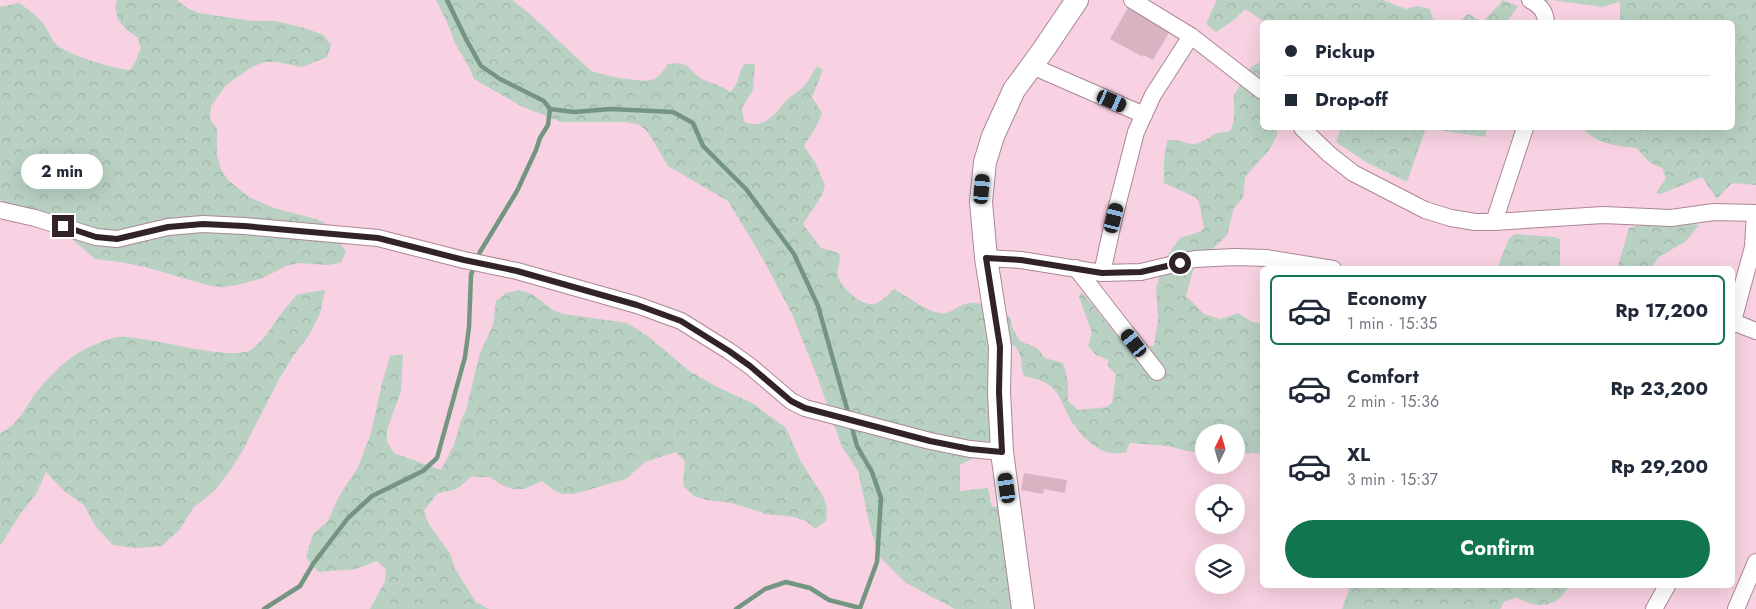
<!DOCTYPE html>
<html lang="en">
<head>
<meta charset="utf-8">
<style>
  body { margin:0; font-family:Jost,sans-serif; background:#f2f2f3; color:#1f2937; height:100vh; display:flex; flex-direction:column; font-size:19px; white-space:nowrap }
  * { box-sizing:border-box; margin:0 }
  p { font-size:16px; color:#747a83 }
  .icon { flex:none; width:28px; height:28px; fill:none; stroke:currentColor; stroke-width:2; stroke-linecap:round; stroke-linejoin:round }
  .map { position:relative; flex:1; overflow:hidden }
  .side { position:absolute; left:1260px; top:266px; width:475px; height:322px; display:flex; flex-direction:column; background:#fff; border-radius:8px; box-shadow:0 5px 20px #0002 }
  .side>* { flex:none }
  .top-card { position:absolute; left:1260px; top:20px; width:475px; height:110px; border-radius:8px; box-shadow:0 5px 20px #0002; display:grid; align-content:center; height:110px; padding:0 25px; background:#fff }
  .needle { width:32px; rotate:5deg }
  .tools { position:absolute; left:1195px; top:424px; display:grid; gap:10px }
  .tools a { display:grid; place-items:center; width:50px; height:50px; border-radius:50%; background:#fff; box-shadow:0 5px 20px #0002; font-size:25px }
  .end { position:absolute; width:22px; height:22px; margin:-11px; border:6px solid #312329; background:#fff; box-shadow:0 0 0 2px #fff }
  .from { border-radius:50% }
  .bubble { position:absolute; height:35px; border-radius:18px; background:#fff; box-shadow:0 5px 20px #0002; font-size:16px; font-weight:700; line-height:35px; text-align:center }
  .car { position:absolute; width:15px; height:30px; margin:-15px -8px; border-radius:6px; box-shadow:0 0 4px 1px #0007; background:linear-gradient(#222 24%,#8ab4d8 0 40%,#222 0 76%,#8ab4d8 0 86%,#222 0) }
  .top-card b { display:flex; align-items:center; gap:18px; height:48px; font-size:19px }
  .top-card b+b { border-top:1px solid #e0e1e3 }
  .top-card i { width:12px; height:12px; background:#1f2937 }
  ul { padding:9px 0 0; list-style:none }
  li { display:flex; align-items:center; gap:15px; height:70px; margin:0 10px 8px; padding:0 15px; border:2px solid transparent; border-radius:8px }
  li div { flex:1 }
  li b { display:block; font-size:19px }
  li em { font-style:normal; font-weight:700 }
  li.on { border-color:#11764e }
  li>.icon { width:45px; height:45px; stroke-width:1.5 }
  .action { display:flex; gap:10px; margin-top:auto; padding:10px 25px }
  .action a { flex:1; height:58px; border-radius:30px; background:#11764e; color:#fff; font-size:20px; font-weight:700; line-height:58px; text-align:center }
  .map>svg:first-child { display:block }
</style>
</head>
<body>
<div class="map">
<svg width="1756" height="609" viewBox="0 0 1756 609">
  <defs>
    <pattern id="forest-crowns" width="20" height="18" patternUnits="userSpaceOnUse" patternTransform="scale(1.25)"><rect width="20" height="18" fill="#b8d1c2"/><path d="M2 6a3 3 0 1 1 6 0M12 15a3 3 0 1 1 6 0" fill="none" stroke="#9fb3a7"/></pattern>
  </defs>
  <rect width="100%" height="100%" fill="#f8d2e2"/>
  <polygon fill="#b8d1c2" points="1541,0 1620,0 1621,1 1603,7 1551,0 1542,2"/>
  <g fill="url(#forest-crowns)">
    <path d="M117,0H177L187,8L199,13L253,21H275L301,27L324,35L331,45L327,57L302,67L277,62H264L252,67L226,85L211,106L210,119L217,129V156L221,169L228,180L249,197L274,208L312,218L324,222L333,231L346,252L341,263L327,265L298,263L286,266L263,278L237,285L223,287L211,286L145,267L120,262L95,259L68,236L30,224L0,199V7L19,3C26,8 34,13 40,20C47,26 49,36 55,43C64,54 114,69 130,70L136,60L141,48L137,37L126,29L118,20L115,7Z"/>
    <path d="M436,0H512L530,14L590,70C599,75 642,83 651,80C660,77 663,71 668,64C673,63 680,63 685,65C690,67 695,74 700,78C710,84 721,84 730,92C739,85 738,73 744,64H755L753,90L742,108L744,122C764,130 775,114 786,101C791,95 799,92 804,86C809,80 813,72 817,66L823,70L812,97L822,113L817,125L804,146L816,164L825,186C822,199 810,212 803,224L821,248L839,253C842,261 836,268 838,276C841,288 862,307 875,304C881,302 889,294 894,289C907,296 926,311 940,313C951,315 958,304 969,303C983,301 998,311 1010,317L1013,329L1020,341L1037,348L1045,358L1063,363L1068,381V401L1078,410L1107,407L1112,403L1116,375L1108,366V360L1096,355L1088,346L1092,333L1079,297L1082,292L1118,337L1128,345L1147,348L1154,345L1158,320L1156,287L1167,256L1180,238L1199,232L1204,229L1199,202L1195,197L1164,183V159L1167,141C1177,137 1183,144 1193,144C1201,144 1208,138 1215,134C1219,132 1224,133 1230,131L1234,120V95L1251,67L1262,61V96L1261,102L1262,105V128H1277V135L1270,149L1245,177L1243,198L1234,208L1227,235L1194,267L1186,296L1204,314L1220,319L1238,313L1252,322L1262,324V453L1236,454V432H1204V453L1187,451L1168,446L1130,443L1126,452C1101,460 1079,435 1068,415C1062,404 1059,390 1046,383C1040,379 1031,378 1024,376C1019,362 1025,360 1015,346L1005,345L1008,444L985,441L974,458L960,465V491L988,488L992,507L1019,502L1032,609H955L906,583L878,555L869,522L858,471L842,447L817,376L793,316L762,257L728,201L668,166L648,132L638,124L625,122H561L521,106L474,79L469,67L455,43L446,20Z"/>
    <polygon points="1216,0 1383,0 1406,9 1417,6 1430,9 1433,19 1438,22 1265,22 1245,9 1234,20 1216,32 1206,24 1215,4"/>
    <polygon points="1503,0 1518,6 1507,22 1459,22 1468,14 1483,22"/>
    <path d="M1620,0H1756V185L1732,183L1717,199L1702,177L1661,194L1656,193L1666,178L1662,168C1650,165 1645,158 1637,148C1615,146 1598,144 1582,128H1732V22H1620Z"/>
    <polygon points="1341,128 1487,128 1485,137 1426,128 1407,182 1366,162 1336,142"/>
    <polygon points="1684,223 1699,225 1686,241 1659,257 1650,269 1617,269 1629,228 1640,225"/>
    <polygon points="1515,234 1554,237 1560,239 1560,269 1497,269 1509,238"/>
    <path d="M325,290L320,314L309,335L294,355L278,381L243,450L230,471L214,491L193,508L180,529L162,546L137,548L113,545L96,527L84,505L64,491L46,472L36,494L21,513L0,546V433C17,427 27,405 37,391C54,371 71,354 96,344C104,341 116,336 125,337C150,337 235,363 252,349C264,340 272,326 281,314C286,307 292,300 298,294Z"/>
    <path d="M519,290L532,294L553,310L564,314L627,323L649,337L688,370L715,386L752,403L786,428L801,462L823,496L827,508L826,521L815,529L806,521L794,517L766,514L732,503L707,500L694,496L683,486L685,461L676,452L645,462L626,479L574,494H562L552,489L542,481L524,489H512L500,484L490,477H470C459,489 454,491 438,493L424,510L428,523L451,555L454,567L476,602L489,609H370L385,581L386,569L377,561L356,569L318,572L306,557L313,534L328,521L338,498L358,467L371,433L382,383L390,356L403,354L401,391L387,430V442L394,453L441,470L454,445L461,421L466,410L480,353L493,325L496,301L506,293Z"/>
    <path d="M1350,586H1569C1556,609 1537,609 1516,597L1504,602L1500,609H1342Z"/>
  </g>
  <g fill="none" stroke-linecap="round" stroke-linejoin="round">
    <g stroke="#749582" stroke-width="4.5">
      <polyline points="447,0 467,41 481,66 500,79 544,101 550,109 574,112 611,109 673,112 693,123 703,146 746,189 794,254 818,306 849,416"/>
      <polyline points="477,259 480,252 517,191 536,150 540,138 548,125 550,109"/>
      <polyline points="264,609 300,586 313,564 348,518 372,496 423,471 437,458 465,357 469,327 471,275 474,266"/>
      <polyline points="736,609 765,589 786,582 810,588 829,600 860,608 877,562 881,498 872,472 857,446 851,424"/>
    </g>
  </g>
  <g fill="#d8b4c3">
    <polygon points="1128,8 1170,31 1153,60 1144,55 1143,57 1110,39"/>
    <polygon points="1024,473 1067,480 1065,493 1044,489 1043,494 1021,490"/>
  </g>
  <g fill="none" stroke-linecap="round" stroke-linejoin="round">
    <defs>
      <g id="minor">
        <polyline points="1132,0 1191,36 1262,91"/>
        <path d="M1530,0C1540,6 1545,10 1546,22"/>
        <polyline points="1032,66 1144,115"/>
        <polyline points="1302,128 1329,154 1353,173 1425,210 1451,218 1475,222 1494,222 1603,215 1671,218 1714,212 1756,213"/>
        <polyline points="0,210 35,218 96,237 117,239 168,227 203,224 244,226 378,238 464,260 517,271 637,305 681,321 729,351 750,366 791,401 805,408 930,441 970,449 1002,452"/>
        <polyline points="1494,222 1525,128"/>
        <polyline points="986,258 1021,260 1102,273 1141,272 1195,259 1235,257 1267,258 1333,269"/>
        <polyline points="1076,268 1157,372"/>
        <polyline points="1102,273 1114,218 1136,132 1153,95 1191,36"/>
        <polyline points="1733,322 1756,331"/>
        <polyline points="1732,325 1753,247 1755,213"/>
        <polyline points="1654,609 1667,586"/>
        <polyline points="1736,609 1756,562"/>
      </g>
      <polyline id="secondary" points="1023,609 1002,452 999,392 1000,347 986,258 981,202 985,162 993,136 1014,90 1044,49 1077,0"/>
    </defs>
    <use href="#minor" stroke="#aa8795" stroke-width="18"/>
    <use href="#secondary" stroke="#aa8795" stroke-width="24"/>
    <use href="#minor" stroke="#fff" stroke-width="16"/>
    <use href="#secondary" stroke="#fff" stroke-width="22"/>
  </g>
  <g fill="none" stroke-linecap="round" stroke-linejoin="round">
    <polyline stroke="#312329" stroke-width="6" points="63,226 96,237 117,239 168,227 203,224 244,226 378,238 464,260 517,271 637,305 681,321 729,351 750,366 791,401 805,408 930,441 970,449 1002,452 999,392 1000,347 986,258 1021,260 1102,273 1141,272 1180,263"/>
  </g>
</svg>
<div class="tools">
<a><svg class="needle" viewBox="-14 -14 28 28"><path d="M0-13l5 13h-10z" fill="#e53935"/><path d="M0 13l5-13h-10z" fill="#747a83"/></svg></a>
<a><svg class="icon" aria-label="locate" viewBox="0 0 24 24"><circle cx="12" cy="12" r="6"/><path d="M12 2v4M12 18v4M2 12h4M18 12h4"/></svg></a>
<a><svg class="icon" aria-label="layers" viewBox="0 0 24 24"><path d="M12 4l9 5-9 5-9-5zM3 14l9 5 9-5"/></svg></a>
</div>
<i class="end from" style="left:1180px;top:263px"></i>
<i class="end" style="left:63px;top:226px"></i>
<div class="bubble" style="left:21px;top:154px;width:82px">2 min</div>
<i class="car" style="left:1112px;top:101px;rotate:114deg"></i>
<i class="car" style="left:982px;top:189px;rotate:5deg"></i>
<i class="car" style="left:1114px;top:218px;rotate:14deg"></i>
<i class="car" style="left:1134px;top:343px;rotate:322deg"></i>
<i class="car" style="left:1007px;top:488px;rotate:352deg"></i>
<div class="top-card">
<b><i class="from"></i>Pickup</b>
<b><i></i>Drop-off</b>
</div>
<section class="side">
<ul>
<li class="on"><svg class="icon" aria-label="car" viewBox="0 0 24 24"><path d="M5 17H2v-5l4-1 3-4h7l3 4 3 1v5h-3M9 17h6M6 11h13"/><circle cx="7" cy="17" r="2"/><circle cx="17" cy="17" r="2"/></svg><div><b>Economy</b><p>1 min · 15:35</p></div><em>Rp 17,200</em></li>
<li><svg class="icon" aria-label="car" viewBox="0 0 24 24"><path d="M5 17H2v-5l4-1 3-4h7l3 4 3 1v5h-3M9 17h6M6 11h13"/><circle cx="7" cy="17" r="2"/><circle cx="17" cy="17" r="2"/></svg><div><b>Comfort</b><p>2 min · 15:36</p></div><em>Rp 23,200</em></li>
<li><svg class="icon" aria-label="car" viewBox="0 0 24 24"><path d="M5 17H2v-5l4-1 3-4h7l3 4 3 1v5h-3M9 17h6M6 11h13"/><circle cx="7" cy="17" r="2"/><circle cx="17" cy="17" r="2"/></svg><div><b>XL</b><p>3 min · 15:37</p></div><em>Rp 29,200</em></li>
</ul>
<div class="action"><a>Confirm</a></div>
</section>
</div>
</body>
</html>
